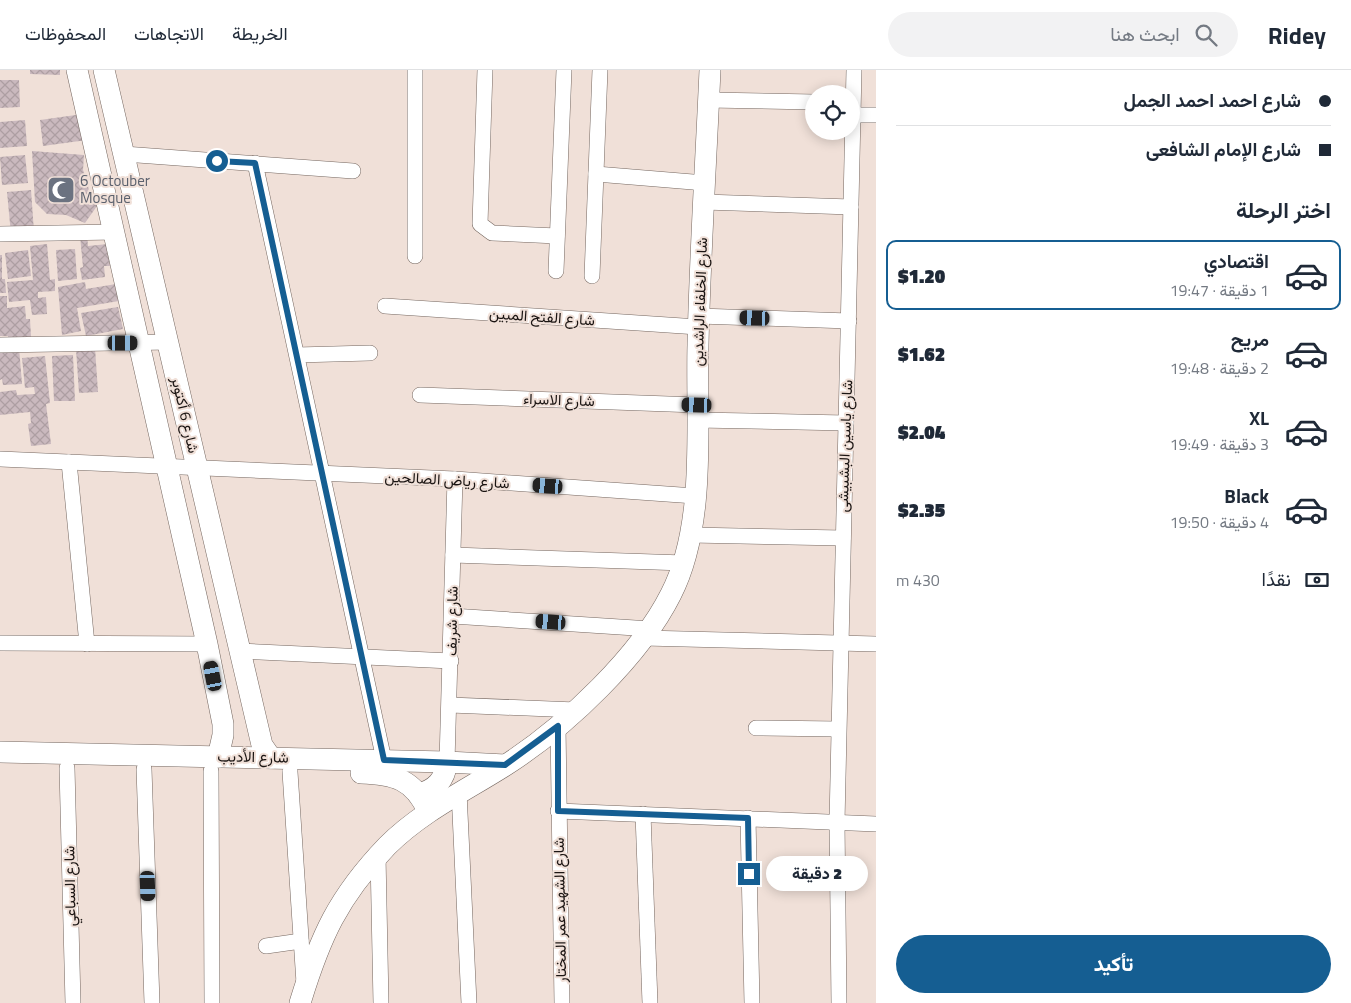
<!DOCTYPE html>
<html lang="ar">
<head>
<meta charset="utf-8">
<style>
  body { margin:0; font-family:"Titillium Web",Vazirmatn,sans-serif; background:#f2f2f3; color:#1f2937; direction:rtl; height:100vh; display:flex; flex-direction:column; font-size:19px; white-space:nowrap }
  * { box-sizing:border-box; margin:0 }
  p { font-size:16px; color:#747a83 }
  .icon { flex:none; width:28px; height:28px; fill:none; stroke:currentColor; stroke-width:2; stroke-linecap:round; stroke-linejoin:round }
  .map { position:relative; flex:1; overflow:hidden; direction:ltr }
  .side { display:flex; flex-direction:column; background:#fff; width:475px }
  .side>* { flex:none }
  .guide { display:grid; align-content:center; height:110px; padding:0 20px; background:#fff }
  .buttons { position:absolute; left:805px; top:15px; display:grid; gap:10px }
  .buttons a { display:grid; place-items:center; width:55px; height:55px; border-radius:50%; background:#fff; box-shadow:0 2px 12px #0003; font-size:25px }
  .end { position:absolute; width:22px; height:22px; margin:-11px; border:6px solid #155e92; background:#fff; box-shadow:0 0 0 2px #fff }
  .from { border-radius:50% }
  .bubble { position:absolute; height:35px; border-radius:18px; background:#fff; box-shadow:0 2px 12px #0003; font-size:16px; font-weight:800; line-height:35px; text-align:center; direction:rtl }
  .car { position:absolute; width:15px; height:30px; margin:-15px -8px; border-radius:6px; box-shadow:0 0 4px 1px #0007; background:linear-gradient(#222 24%,#8ab4d8 0 40%,#222 0 76%,#8ab4d8 0 86%,#222 0) }
  .guide b { display:flex; align-items:center; gap:18px; height:48px; font-size:19px }
  .guide b+b { border-top:1px solid #e0e1e3 }
  .guide i { width:12px; height:12px; background:#1f2937 }
  ul { padding:0; list-style:none }
  li { display:flex; align-items:center; gap:15px; height:70px; margin:0 10px 8px; padding:0 10px; border:2px solid transparent; border-radius:10px }
  li div { flex:1 }
  li b { display:block; font-size:19px }
  li em { font-style:normal; font-weight:800 }
  li.current { border-color:#155e92 }
  li>.icon { width:45px; height:45px; stroke-width:1.5 }
  h2 { padding:0 20px; font-size:22px; line-height:60px }
  .pay { display:flex; align-items:center; gap:12px; height:55px; padding:0 20px; font-size:19px }
  .pay p { margin-inline-start:auto }
  .button { display:flex; gap:10px; margin-top:auto; padding:10px 20px }
  .button a { flex:1; height:58px; border-radius:30px; background:#155e92; color:#fff; font-size:20px; font-weight:800; line-height:58px; text-align:center }
  header { display:flex; align-items:center; gap:30px; box-sizing:border-box; height:70px; padding:0 25px; background:#fff; border-bottom:1px solid #e0e1e3 }
  header strong { font-size:24px }
  nav { display:flex; gap:28px; margin-inline-start:auto; font-size:18px }
  .search { width:350px; height:45px; background:#f2f2f3; display:flex; align-items:center; gap:12px; box-sizing:border-box; padding:0 18px; border-radius:28px; color:#747a83; font-size:19px }
  main { display:flex; flex:1; min-height:0 }
  .map>svg:first-child { display:block }
</style>
</head>
<body>
<header>
<strong>Ridey</strong>
<div class="search"><svg class="icon" aria-label="search" viewBox="0 0 24 24"><circle cx="10" cy="10" r="6"/><path d="M15 15l6 6"/></svg>ابحث هنا</div>
<nav><a>الخريطة</a><a>الاتجاهات</a><a>المحفوظات</a></nav>
</header>
<main>
<section class="side">
<div class="guide">
<b><i class="from"></i>شارع احمد احمد الجمل</b>
<b><i></i>شارع الإمام الشافعى</b>
</div>
<h2>اختر الرحلة</h2>
<ul>
<li class="current"><svg class="icon" aria-label="car" viewBox="0 0 24 24"><path d="M5 17H2v-5l4-1 3-4h7l3 4 3 1v5h-3M9 17h6M6 11h13"/><circle cx="7" cy="17" r="2"/><circle cx="17" cy="17" r="2"/></svg><div><b>اقتصادي</b><p>1 دقيقة · 19:47</p></div><em>$1.20</em></li>
<li><svg class="icon" aria-label="car" viewBox="0 0 24 24"><path d="M5 17H2v-5l4-1 3-4h7l3 4 3 1v5h-3M9 17h6M6 11h13"/><circle cx="7" cy="17" r="2"/><circle cx="17" cy="17" r="2"/></svg><div><b>مريح</b><p>2 دقيقة · 19:48</p></div><em>$1.62</em></li>
<li><svg class="icon" aria-label="car" viewBox="0 0 24 24"><path d="M5 17H2v-5l4-1 3-4h7l3 4 3 1v5h-3M9 17h6M6 11h13"/><circle cx="7" cy="17" r="2"/><circle cx="17" cy="17" r="2"/></svg><div><b>XL</b><p>3 دقيقة · 19:49</p></div><em>$2.04</em></li>
<li><svg class="icon" aria-label="car" viewBox="0 0 24 24"><path d="M5 17H2v-5l4-1 3-4h7l3 4 3 1v5h-3M9 17h6M6 11h13"/><circle cx="7" cy="17" r="2"/><circle cx="17" cy="17" r="2"/></svg><div><b>Black</b><p>4 دقيقة · 19:50</p></div><em>$2.35</em></li>
</ul>
<div class="pay"><svg class="icon" aria-label="cash" viewBox="0 0 24 24"><path d="M3 7h18v10H3z"/><circle cx="12" cy="12" r="2"/></svg>نقدًا<p>430 m</p></div>
<div class="button"><a>تأكيد</a></div>
</section>
<div class="map">
<svg width="876" height="933" viewBox="0 0 876 933">
  <defs>
    <pattern id="building-cross-hatch" width="8" height="8" patternUnits="userSpaceOnUse" patternTransform="scale(1.25)"><rect width="8" height="8" fill="#cab9be"/><path d="M0 0l8 8M0 8l8-8" fill="none" stroke="#ad9ea2"/></pattern>
  </defs>
  <rect width="100%" height="100%" fill="#f0e0d8"/>
  <g fill="url(#building-cross-hatch)">
    <polygon points="30,0 60,0 60,5 30,4"/>
    <polygon points="0,10 19,10 20,37 0,38"/>
    <polygon points="83,44 87,70 43,76 40,50"/>
    <polygon points="25,50 27,76 0,78 0,52"/>
    <polygon points="32,81 84,85 83,100 88,112 89,128 97,136 85,153 66,145 47,144 35,132"/>
    <polygon points="25,85 28,113 2,115 0,87"/>
    <polygon points="31,120 34,162 11,164 7,122"/>
    <polygon points="87,165 88,176 108,174 110,196 104,196 105,207 82,210 80,198 83,197 80,166"/>
    <polygon points="47,174 50,210 55,209 55,221 38,222 38,228 46,227 47,244 32,245 30,230 9,232 7,212 33,210 30,176"/>
    <polygon points="75,179 77,209 58,211 56,180"/>
    <polygon points="28,180 31,206 8,209 5,183"/>
    <polygon points="0,185 2,185 2,209 5,209 6,223 0,223"/>
    <polygon points="85,212 86,219 116,214 119,231 77,238 81,261 62,265 58,217"/>
    <polygon points="0,226 7,226 7,238 25,236 26,249 30,249 31,267 8,268 8,266 0,266"/>
    <polygon points="118,237 123,259 86,266 81,243"/>
    <polygon points="19,277 22,314 3,315 2,309 0,310 0,279"/>
    <polygon points="95,278 98,322 79,323 76,279"/>
    <polygon points="73,285 75,331 54,331 52,286"/>
    <polygon points="45,286 50,333 46,334 51,374 31,376 28,354 31,353 30,342 0,345 0,322 16,320 17,325 35,324 34,317 25,318 22,288"/>
  </g>
  <g fill="none" stroke-linecap="round" stroke-linejoin="round">
    <defs>
      <g id="street">
        <polyline points="485,0 480,154 492,163 557,166"/>
        <polyline points="709,30 814,32"/>
        <polyline points="853,45 876,45"/>
        <polyline points="124,84 353,101"/>
        <polyline points="255,93 384,690"/>
        <polyline points="596,104 705,113"/>
        <polyline points="704,132 851,137"/>
        <polyline points="0,164 115,162"/>
        <polyline points="415,186 415,0"/>
        <polyline points="556,201 564,0"/>
        <polyline points="592,206 600,0"/>
        <polyline points="385,236 698,257"/>
        <polyline points="699,246 849,251"/>
        <polyline points="0,275 168,272"/>
        <polyline points="297,285 370,283"/>
        <polyline points="420,325 697,335"/>
        <polyline points="697,350 846,353"/>
        <polyline points="0,389 455,409 695,426"/>
        <polyline points="69,392 87,574"/>
        <polyline points="691,465 843,468"/>
        <polyline points="453,485 684,493"/>
        <polyline points="452,546 651,559"/>
        <polyline points="644,568 876,574"/>
        <polyline points="0,573 207,574"/>
        <polyline points="238,581 451,591"/>
        <polyline points="450,635 576,640"/>
        <polyline points="558,656 562,933"/>
        <polyline points="756,658 838,659"/>
        <polyline points="447,692 455,409"/>
        <polyline points="67,698 73,933"/>
        <polyline points="144,699 152,933"/>
        <polyline points="211,701 212,933"/>
        <polyline points="290,702 304,913"/>
        <polyline points="459,722 469,933"/>
        <polyline points="558,741 876,754"/>
        <polyline points="643,744 650,933"/>
        <polyline points="748,748 752,933"/>
        <polyline points="378,786 381,933"/>
        <polyline points="266,876 301,871"/>
        <polyline points="839,933 837,752 854,0"/>
      </g>
      <g id="secondary">
        <polyline points="77,0 207,574 223,654 223,665 218,687"/>
        <polyline points="104,0 262,675 271,688"/>
        <polyline points="0,682 447,692 505,695"/>
        <path d="M361,703C393,704 415,709 428,742"/>
        <path d="M418,724C436,720 445,709 447,692"/>
        <path d="M300,933C320,867 338,827 387,776C422,741 467,720 509,693C567,655 640,586 671,524C707,454 696,352 698,275C700,183 706,91 710,0"/>
      </g>
    </defs>
    <use href="#street" stroke="#756760" stroke-width="16"/>
    <use href="#secondary" stroke="#756760" stroke-width="22"/>
    <use href="#street" stroke="#fff" stroke-width="15"/>
    <use href="#secondary" stroke="#fff" stroke-width="21"/>
  </g>
  <g fill="none" stroke-linecap="round" stroke-linejoin="round">
    <polyline stroke="#155e92" stroke-width="6" points="217,91 255,93 384,690 505,695 558,656 558,741 748,748 749,804"/>
  </g>
  <defs>
    <symbol id="mosque-square" viewBox="-11 -11 22 22"><rect x="-9" y="-9" width="18" height="18" rx="4" fill="#6b7280" stroke="#f0e0d8"/><path d="M3.5-4.9A6 6 0 1 0 3.5 4.9A5 5 0 1 1 3.5-4.9Z" fill="#fff"/></symbol>
  </defs>
  <g fill-rule="evenodd">
    <use href="#mosque-square" x="45" y="104" width="32" height="32"/>
  </g>
  <g text-anchor="middle" stroke-width="4" stroke-linejoin="round" paint-order="stroke">
    <g font-size="15" fill="#5b616d" stroke="#f0e0d8" text-anchor="start">
      <text x="80" y="116">6 Octouber<tspan x="80" dy="17">Mosque</tspan></text>
    </g>
    <g font-size="15" fill="#1b1513" stroke="#f0e0d8">
      <text transform="translate(700 232) rotate(-88)" y="5">شارع الخلفاء الراشدين</text>
      <text transform="translate(542 247) rotate(4)" y="5">شارع الفتح المبين</text>
      <text transform="translate(559 330) rotate(2)" y="5">شارع الاسراء</text>
      <text transform="translate(185 345) rotate(77)" y="5">شارع 6 أكتوبر</text>
      <text transform="translate(845 376) rotate(-88)" y="5">شارع ياسين البشبيشى</text>
      <text transform="translate(447 410) rotate(3)" y="5">شارع رياض الصالحين</text>
      <text transform="translate(452 551) rotate(-89)" y="5">شارع شريف</text>
      <text transform="translate(253 687) rotate(1)" y="5">شارع الأديب</text>
      <text transform="translate(70 816) rotate(-91)" y="5">شارع السباعي</text>
      <text transform="translate(560 840) rotate(-91)" y="5">شارع الشهيد عمر المختار</text>
    </g>
  </g>
</svg>
<div class="buttons">
<a><svg class="icon" aria-label="locate" viewBox="0 0 24 24"><circle cx="12" cy="12" r="6"/><path d="M12 2v4M12 18v4M2 12h4M18 12h4"/></svg></a>
</div>
<i class="end from" style="left:217px;top:91px"></i>
<i class="end" style="left:749px;top:804px"></i>
<div class="bubble" style="left:766px;top:786px;width:102px">2 دقيقة</div>
<i class="car" style="left:755px;top:248px;rotate:272deg"></i>
<i class="car" style="left:123px;top:273px;rotate:90deg"></i>
<i class="car" style="left:697px;top:335px;rotate:272deg"></i>
<i class="car" style="left:548px;top:416px;rotate:274deg"></i>
<i class="car" style="left:551px;top:552px;rotate:274deg"></i>
<i class="car" style="left:213px;top:606px;rotate:349deg"></i>
<i class="car" style="left:148px;top:816px;rotate:178deg"></i>
</div>
</main>
</body>
</html>
